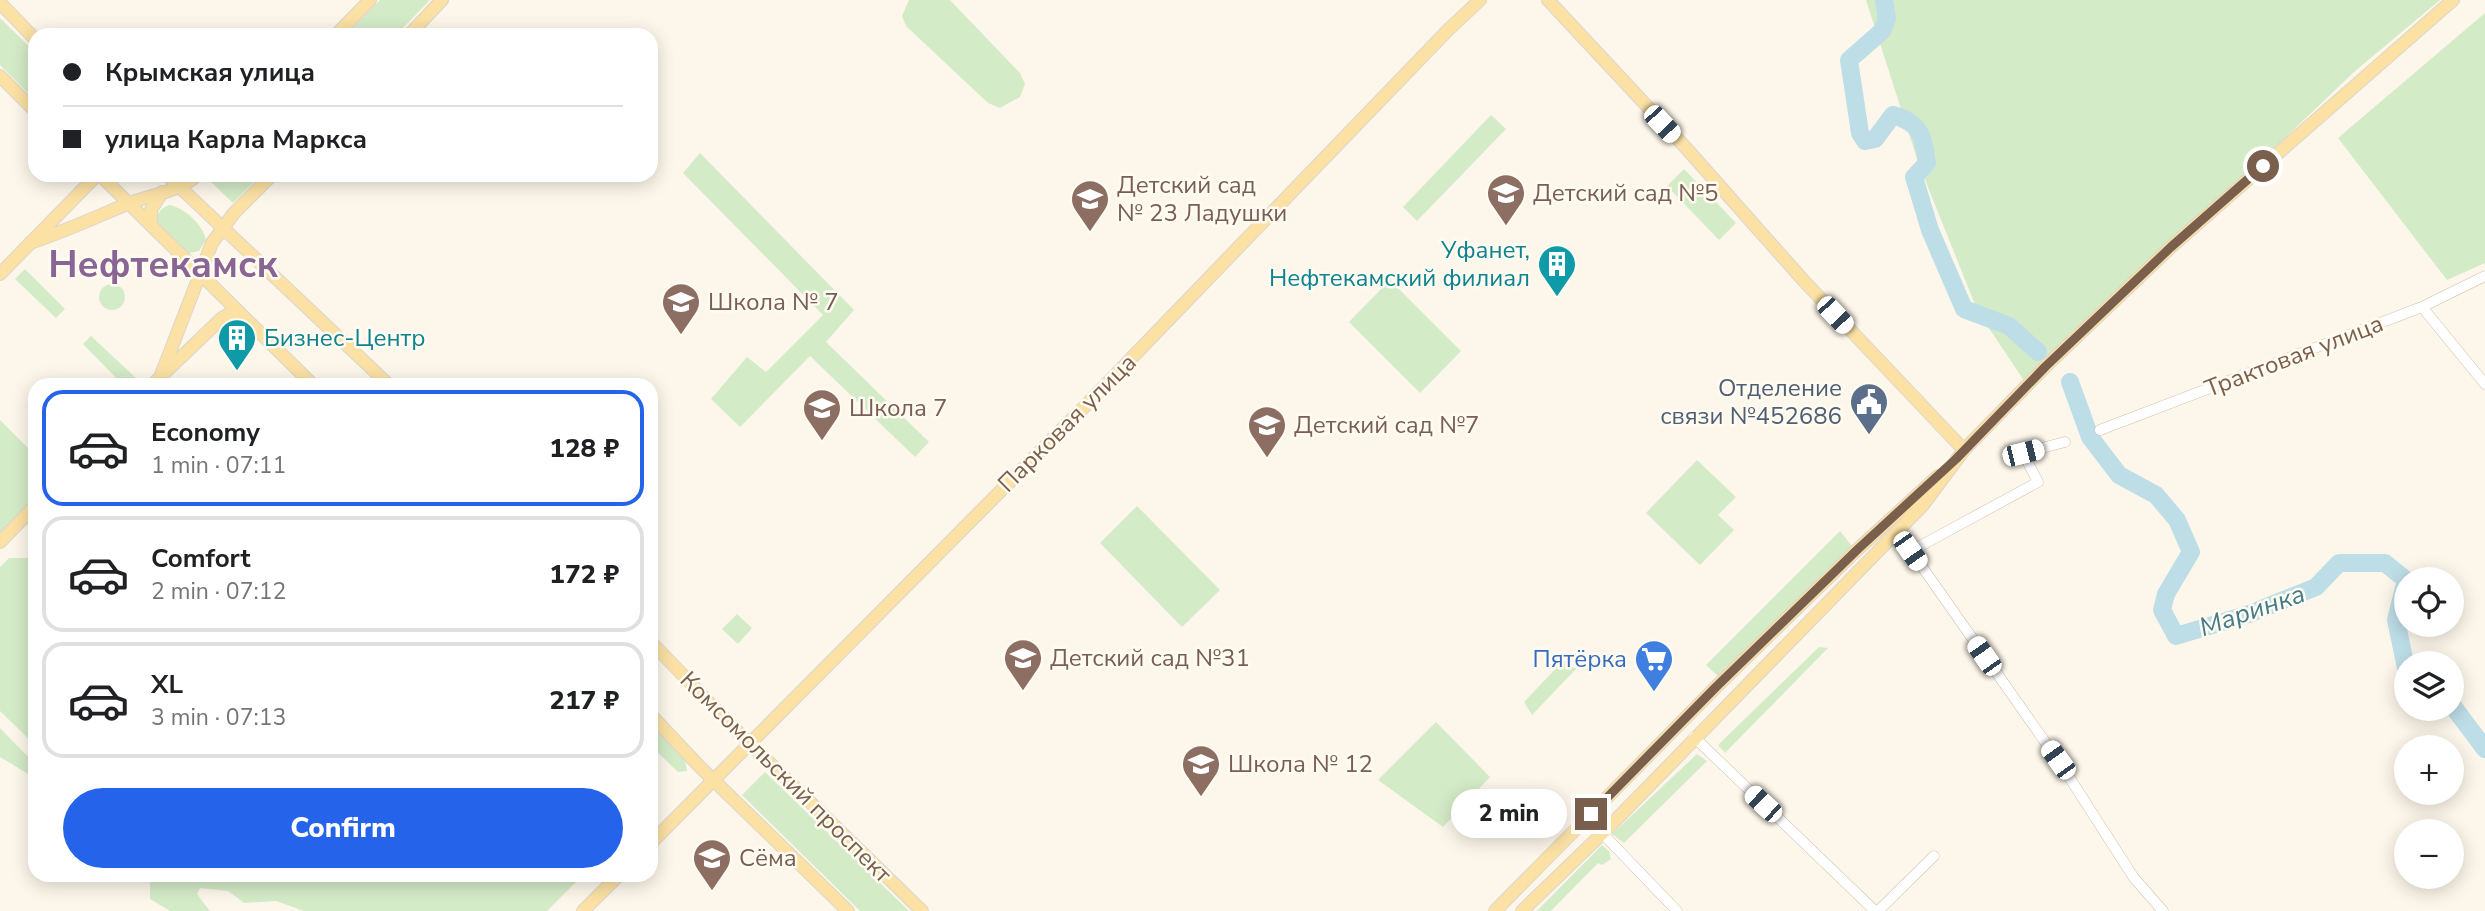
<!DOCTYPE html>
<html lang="en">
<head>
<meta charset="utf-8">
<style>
  body { margin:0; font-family:"Nunito Sans",sans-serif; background:#f2f2f2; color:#202124; height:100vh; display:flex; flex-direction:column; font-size:26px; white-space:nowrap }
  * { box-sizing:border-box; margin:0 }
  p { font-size:23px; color:#757577 }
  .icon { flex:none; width:38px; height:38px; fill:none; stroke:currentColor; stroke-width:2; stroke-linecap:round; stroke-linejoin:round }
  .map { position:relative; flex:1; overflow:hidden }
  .drawer { position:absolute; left:28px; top:378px; width:630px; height:504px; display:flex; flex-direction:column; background:#fff; border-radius:21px; box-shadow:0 4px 18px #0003 }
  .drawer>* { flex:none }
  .banner { position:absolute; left:28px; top:28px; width:630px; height:154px; border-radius:21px; box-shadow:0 4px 18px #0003; display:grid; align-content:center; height:154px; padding:0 35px; background:#fff }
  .tools { position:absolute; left:2394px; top:567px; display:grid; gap:14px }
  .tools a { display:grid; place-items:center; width:70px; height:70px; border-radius:50%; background:#fff; box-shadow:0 4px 18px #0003; font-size:35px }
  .end { position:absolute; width:32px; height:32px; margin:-16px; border:9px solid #795f4c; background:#fff; box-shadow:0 0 0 4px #fff }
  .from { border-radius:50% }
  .bubble { position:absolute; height:49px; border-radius:24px; background:#fff; box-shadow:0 4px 18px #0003; font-size:23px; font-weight:800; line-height:49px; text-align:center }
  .car { position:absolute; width:21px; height:42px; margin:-21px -10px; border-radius:9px; box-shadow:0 0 5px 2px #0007; background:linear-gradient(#fff 24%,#345 0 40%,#fff 0 76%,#345 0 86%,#fff 0) }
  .banner b { display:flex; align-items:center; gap:24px; height:66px; font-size:26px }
  .banner b+b { border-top:2px solid #e0e0e0 }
  .banner i { width:18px; height:18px; background:#202124 }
  ul { padding:12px 0 0; list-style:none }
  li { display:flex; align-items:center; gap:21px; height:116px; margin:0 14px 10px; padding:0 21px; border:4px solid #e0e0e0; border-radius:21px }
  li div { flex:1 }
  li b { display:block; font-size:26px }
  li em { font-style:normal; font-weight:800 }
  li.active { border-color:#2563eb }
  li>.icon { width:63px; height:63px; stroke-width:1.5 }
  .action { display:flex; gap:14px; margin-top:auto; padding:14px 35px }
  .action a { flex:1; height:80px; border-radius:42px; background:#2563eb; color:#fff; font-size:28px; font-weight:800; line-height:80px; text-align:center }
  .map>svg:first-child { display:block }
</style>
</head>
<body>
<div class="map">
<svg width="2485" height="911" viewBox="0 0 2485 911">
  <rect width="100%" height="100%" fill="#fdf7eb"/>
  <g fill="#d4ebc8">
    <polygon points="380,0 430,0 396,35 346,35"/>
    <polygon points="909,0 950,0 1020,73 1025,84 1020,97 1000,108 988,103 906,26 902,16"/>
    <polygon points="1866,0 2440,0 2354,72 2027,385 1978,312 1919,165"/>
    <polygon points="2485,13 2485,263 2447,280 2338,138"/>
    <polygon points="0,18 35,52 35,100 0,65"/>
    <polygon points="1491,115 1506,129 1417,221 1403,207"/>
    <polygon points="700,153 854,310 826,342 929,442 915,457 810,356 740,427 711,399 747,357 766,372 823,315 683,173"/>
    <polygon points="1684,169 1736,223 1719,240 1667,186"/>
    <polygon points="210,175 261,175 233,203 207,178"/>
    <path d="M169,205C184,207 203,225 206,240L199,251L186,254L156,223C157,213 160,209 169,205Z"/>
    <polygon points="25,269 65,309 56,318 15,279"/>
    <polygon points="1390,280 1461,351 1420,393 1349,322"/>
    <circle cx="112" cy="297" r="13"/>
    <polygon points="91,336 137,379 130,385 123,385 83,344"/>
    <polygon points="0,420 35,455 35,497 0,534"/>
    <polygon points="1697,460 1736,497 1718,515 1734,530 1700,565 1646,513"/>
    <polygon points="1137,506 1220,590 1182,627 1100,543"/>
    <polygon points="1840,531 1852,546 1720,678 1706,665"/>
    <polygon points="35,550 35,745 0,711 0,567 9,558 27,558"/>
    <polygon points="737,614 752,628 738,644 722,629"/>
    <polygon points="1819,647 1828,648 1725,753 1718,745"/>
    <polygon points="1563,661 1576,669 1532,715 1524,702"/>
    <polygon points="1436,722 1490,777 1443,827 1378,780"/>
    <polygon points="651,724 685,760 687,771 678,772 651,746"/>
    <polygon points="0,728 35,764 35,778 0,757"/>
    <polygon points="1697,754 1707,761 1624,843 1612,834"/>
    <polygon points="765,772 909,911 860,911 742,795"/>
    <polygon points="1602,845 1609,851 1611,859 1602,865 1598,863 1551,911 1537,911"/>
    <polygon points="162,875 583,875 547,911 304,911 276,901 244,903 228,891 200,888 197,894 210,911 170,911 150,899 150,883"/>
  </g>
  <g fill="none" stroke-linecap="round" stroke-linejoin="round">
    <g stroke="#bedee7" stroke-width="18">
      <path d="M1884,0L1887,19L1882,31L1849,60L1860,133L1865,141L1875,139L1893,115C1921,123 1923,136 1927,163L1914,177L1930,230L1964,309L2009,326L2038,352"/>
      <polyline points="2070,382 2090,437 2119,475 2156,495 2177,520 2191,552 2166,594 2162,610 2176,636 2249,614 2316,587 2339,563 2385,563 2406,580 2396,620 2406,668"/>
      <polyline points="2452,705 2485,749"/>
    </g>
    <defs>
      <g id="minor">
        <polyline points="2422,307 2485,384"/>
        <polyline points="2100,430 2422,307 2485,276"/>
        <polyline points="1892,537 1911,551 2062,766 2134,878 2163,911"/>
        <polyline points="1911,551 2038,482 2023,453 2065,442"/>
        <polyline points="1694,737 1875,911"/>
        <polyline points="1602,833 1677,911"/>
        <polyline points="1878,911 1934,856"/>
      </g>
      <g id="major">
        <polyline points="1548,0 1686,148 1803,280 1964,450"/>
        <polyline points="0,3 35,39"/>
        <polyline points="336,35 370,0"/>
        <polyline points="409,35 442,0"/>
        <polyline points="0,76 35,111"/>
        <polyline points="100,175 313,385"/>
        <polyline points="167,175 389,385"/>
        <polyline points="151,225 151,210 162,192"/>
        <path d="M30,243C63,232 94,218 127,204C149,195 180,192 197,175"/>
        <polyline points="0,274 97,175"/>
        <polyline points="161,375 212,243 234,213 272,175"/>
        <polyline points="152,385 222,318 229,314 242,316"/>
        <polyline points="0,542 35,506"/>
        <polyline points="651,642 736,730 922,911"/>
        <polyline points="651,715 700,767 848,911"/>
        <polyline points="651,843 1096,395 1448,30 1480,0"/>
        <polyline points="583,911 619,875"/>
        <polyline points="1495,911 1716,687 1858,549 1938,476"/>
        <polyline points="1522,911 1607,829 1923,505 1964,450 2045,367 2171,247 2453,0"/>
      </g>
    </defs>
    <use href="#minor" stroke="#d0c0af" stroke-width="11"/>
    <use href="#major" stroke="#dcd5d0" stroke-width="14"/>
    <use href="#minor" stroke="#fff" stroke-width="10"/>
    <use href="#major" stroke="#fbe1a4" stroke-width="12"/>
  </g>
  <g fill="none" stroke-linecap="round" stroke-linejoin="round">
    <polyline stroke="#795f4c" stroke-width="9" points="1591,814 1716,687 1858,549 1956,459 2045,367 2171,247 2263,166"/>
  </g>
  <defs>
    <symbol id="school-pin" viewBox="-11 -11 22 30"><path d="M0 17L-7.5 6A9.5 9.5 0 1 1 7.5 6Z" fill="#8d6e63" stroke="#fffbf1"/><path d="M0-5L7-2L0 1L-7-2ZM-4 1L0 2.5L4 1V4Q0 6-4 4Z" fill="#fff"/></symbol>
    <symbol id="building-pin" viewBox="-11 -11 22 30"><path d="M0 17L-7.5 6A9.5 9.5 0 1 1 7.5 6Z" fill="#0f9aa8" stroke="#fffbf1"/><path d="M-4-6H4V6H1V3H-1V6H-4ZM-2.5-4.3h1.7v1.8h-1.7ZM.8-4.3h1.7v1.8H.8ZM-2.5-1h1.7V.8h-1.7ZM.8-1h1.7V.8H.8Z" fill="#fff"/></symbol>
    <symbol id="civic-pin" viewBox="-11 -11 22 30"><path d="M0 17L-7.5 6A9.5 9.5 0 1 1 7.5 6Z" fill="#5c6f8a" stroke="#fffbf1"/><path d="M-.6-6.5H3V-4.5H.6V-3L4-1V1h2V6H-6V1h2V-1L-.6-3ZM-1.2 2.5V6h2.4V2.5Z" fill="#fff"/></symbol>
    <symbol id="supermarket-pin" viewBox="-11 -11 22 30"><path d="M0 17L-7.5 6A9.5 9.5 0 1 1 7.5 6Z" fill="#3f7fe0" stroke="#fffbf1"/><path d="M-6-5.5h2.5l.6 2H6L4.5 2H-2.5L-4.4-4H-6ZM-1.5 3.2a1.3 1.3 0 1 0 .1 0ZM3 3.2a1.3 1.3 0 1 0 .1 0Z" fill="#fff"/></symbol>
  </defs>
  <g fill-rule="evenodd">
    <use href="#school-pin" x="1484" y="171" width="44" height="60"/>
    <use href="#school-pin" x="1068" y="177" width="44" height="60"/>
    <use href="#building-pin" x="1535" y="242" width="44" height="60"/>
    <use href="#school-pin" x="659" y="280" width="44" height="60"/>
    <use href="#building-pin" x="215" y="316" width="44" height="60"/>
    <use href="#civic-pin" x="1847" y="380" width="44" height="60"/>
    <use href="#school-pin" x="800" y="386" width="44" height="60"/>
    <use href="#school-pin" x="1245" y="403" width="44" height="60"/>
    <use href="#school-pin" x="1001" y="636" width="44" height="60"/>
    <use href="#supermarket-pin" x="1632" y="637" width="44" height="60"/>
    <use href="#school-pin" x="1179" y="742" width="44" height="60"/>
    <use href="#school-pin" x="690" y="836" width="44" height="60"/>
  </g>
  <g text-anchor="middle" stroke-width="5" stroke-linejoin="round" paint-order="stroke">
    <g font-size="24" fill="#785e54" stroke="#fffbf1" text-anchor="start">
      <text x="1117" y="193">Детский сад<tspan x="1117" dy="28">№ 23 Ладушки</tspan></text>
      <text x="1533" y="201">Детский сад №5</text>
      <text x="708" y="310">Школа № 7</text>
      <text x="849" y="416">Школа 7</text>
      <text x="1294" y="433">Детский сад №7</text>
      <text x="1050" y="666">Детский сад №31</text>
      <text x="1228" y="772">Школа № 12</text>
      <text x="739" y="866">Сёма</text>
    </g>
    <g font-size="24" fill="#0d838f" stroke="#fffbf1" text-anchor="end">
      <text x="1530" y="258">Уфанет,<tspan x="1530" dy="28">Нефтекамский филиал</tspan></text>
      <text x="264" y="346" text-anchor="start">Бизнес-Центр</text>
    </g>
    <g font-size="24" fill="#795f4c" stroke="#fffbf1">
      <text transform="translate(2294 356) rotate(-21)" y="8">Трактовая улица</text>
      <text transform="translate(1067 423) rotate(-45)" y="8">Парковая улица</text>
      <text transform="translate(786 777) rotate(45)" y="8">Комсомольский проспект</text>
    </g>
    <g font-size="24" fill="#4e5e75" stroke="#fffbf1" text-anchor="end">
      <text x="1842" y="396">Отделение<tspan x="1842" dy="28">связи №452686</tspan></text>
    </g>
    <g font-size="24" fill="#366cbe" stroke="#fffbf1" text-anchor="end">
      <text x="1627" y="667">Пятёрка</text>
    </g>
    <g font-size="26" font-style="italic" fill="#467b8c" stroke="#fffbf1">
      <text transform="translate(2252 610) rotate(-19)" y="9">Маринка</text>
    </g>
    <g font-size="38" font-weight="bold" fill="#886594" stroke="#fffbf1">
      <text x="163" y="277">Нефтекамск</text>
    </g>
  </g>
</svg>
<div class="tools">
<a><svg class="icon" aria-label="locate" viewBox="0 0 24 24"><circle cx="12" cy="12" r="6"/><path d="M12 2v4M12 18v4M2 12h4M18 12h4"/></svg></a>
<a><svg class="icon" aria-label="layers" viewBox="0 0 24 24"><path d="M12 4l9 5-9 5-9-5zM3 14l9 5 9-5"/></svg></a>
<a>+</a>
<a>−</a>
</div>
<i class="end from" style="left:2263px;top:166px"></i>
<i class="end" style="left:1591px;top:814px"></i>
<div class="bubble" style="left:1451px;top:789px;width:116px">2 min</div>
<i class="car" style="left:1662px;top:124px;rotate:137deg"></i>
<i class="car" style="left:1835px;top:315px;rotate:137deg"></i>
<i class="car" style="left:2023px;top:453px;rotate:76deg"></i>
<i class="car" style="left:1910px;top:551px;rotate:145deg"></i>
<i class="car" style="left:1984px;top:656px;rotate:325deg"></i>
<i class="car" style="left:2058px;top:760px;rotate:324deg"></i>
<i class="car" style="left:1763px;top:804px;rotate:313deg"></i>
<div class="banner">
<b><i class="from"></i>Крымская улица</b>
<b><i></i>улица Карла Маркса</b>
</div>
<section class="drawer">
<ul>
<li class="active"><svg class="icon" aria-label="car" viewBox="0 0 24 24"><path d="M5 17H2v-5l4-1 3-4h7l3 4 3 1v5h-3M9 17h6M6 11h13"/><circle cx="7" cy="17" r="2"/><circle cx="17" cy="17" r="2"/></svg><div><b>Economy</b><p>1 min · 07:11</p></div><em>128 ₽</em></li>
<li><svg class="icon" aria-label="car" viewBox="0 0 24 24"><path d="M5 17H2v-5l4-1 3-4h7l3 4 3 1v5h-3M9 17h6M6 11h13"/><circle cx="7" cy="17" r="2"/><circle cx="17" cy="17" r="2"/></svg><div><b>Comfort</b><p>2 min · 07:12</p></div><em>172 ₽</em></li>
<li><svg class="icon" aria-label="car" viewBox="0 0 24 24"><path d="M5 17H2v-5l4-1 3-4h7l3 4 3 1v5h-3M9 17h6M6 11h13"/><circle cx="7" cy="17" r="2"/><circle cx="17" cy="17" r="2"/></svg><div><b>XL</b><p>3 min · 07:13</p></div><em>217 ₽</em></li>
</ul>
<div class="action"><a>Confirm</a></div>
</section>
</div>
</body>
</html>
